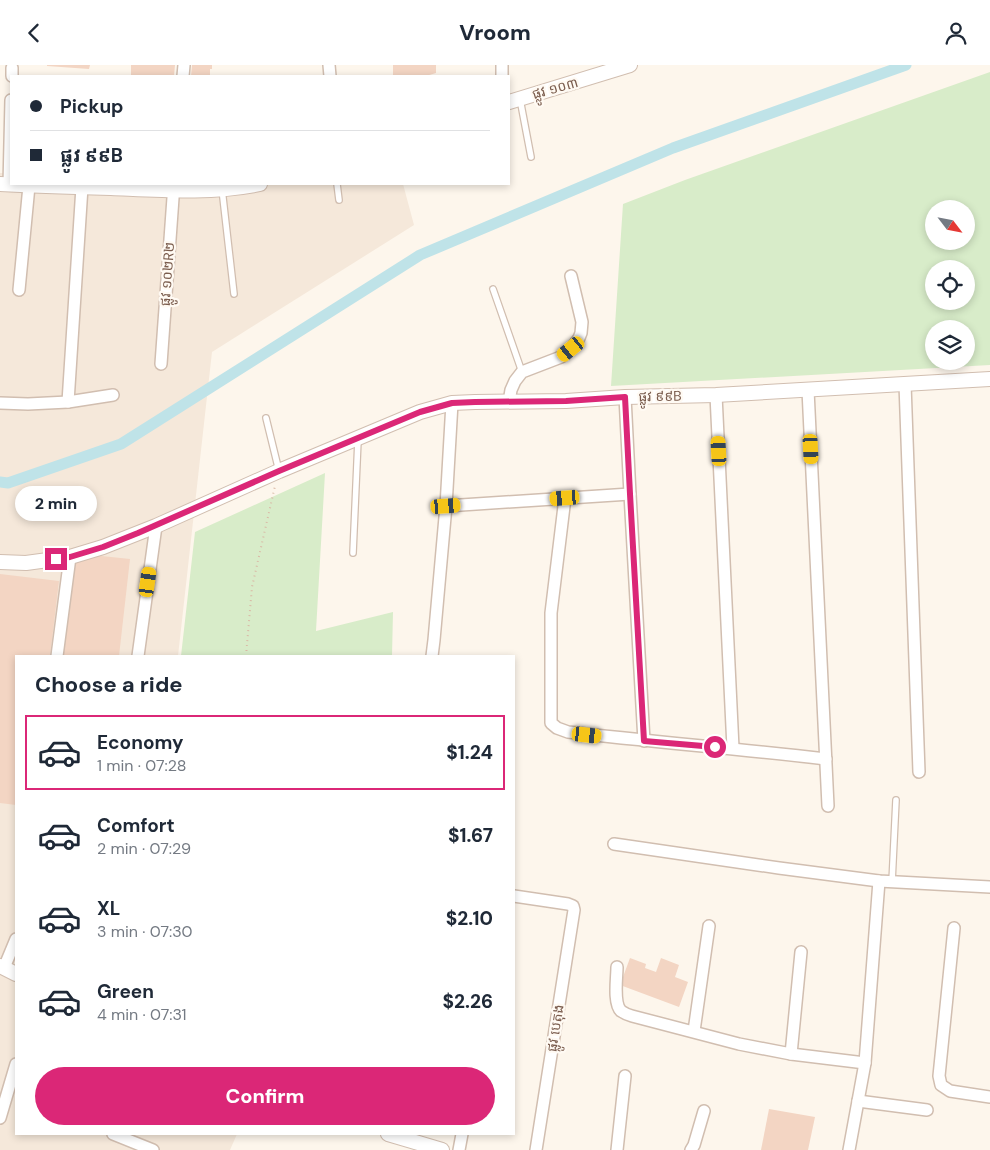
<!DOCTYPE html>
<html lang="en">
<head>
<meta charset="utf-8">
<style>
  body { margin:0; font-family:"DM Sans","Noto Sans Khmer",sans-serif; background:#f2f2f3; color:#1f2937; height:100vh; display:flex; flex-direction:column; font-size:19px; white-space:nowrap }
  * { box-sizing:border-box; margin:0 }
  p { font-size:16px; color:#747a83 }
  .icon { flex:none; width:28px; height:28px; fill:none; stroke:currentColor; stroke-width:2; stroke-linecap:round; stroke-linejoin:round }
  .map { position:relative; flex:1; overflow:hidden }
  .details { position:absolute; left:15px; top:590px; width:500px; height:480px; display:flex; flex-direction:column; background:#fff; border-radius:0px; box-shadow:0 2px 8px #0003 }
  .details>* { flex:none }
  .banner { position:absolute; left:10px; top:10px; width:500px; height:110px; border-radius:0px; box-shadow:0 2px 8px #0003; display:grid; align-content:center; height:110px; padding:0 20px; background:#fff }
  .needle { width:32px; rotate:122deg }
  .buttons { position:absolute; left:925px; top:135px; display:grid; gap:10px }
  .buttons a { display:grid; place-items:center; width:50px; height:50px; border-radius:50%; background:#fff; box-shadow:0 2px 8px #0003; font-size:25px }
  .end { position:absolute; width:22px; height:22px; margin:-11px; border:6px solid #db2777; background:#fff; box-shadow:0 0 0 2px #fff }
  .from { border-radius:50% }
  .bubble { position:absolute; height:35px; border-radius:18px; background:#fff; box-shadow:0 2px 8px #0003; font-size:16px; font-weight:800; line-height:35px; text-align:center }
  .car { position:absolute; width:15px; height:30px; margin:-15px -8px; border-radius:6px; box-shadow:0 0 4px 1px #0007; background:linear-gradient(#f5c518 24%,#345 0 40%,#f5c518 0 76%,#345 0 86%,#f5c518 0) }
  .banner b { display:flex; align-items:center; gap:18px; height:48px; font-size:19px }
  .banner b+b { border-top:1px solid #e0e1e3 }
  .banner i { width:12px; height:12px; background:#1f2937 }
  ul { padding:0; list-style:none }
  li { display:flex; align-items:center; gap:15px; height:75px; margin:0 10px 8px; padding:0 10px; border:2px solid transparent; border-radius:0px }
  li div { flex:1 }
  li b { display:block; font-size:19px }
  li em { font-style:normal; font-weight:800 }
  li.on { border-color:#db2777 }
  li>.icon { width:45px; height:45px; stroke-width:1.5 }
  h2 { padding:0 20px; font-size:22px; line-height:60px }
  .cta { display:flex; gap:10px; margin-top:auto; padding:10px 20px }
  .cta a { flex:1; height:58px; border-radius:30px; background:#db2777; color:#fff; font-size:20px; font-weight:800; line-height:58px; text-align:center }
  header { display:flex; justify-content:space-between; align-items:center; height:65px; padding:0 20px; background:#fff; font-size:22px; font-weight:800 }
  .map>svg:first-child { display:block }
</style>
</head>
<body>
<header><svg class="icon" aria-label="back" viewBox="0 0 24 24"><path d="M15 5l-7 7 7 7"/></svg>Vroom<svg class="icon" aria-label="person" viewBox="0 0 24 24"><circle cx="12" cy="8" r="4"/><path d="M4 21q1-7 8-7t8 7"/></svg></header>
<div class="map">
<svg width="990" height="1085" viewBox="0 0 990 1085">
  <rect width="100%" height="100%" fill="#fdf6ec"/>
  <polygon fill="#f5e8da" points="0,108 11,108 11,119 403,119 414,160 212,287 178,591 16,591 16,1069 237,1069 230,1085 0,1085"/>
  <g fill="#d8ecc9" fill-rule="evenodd">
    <path d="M990,7V300L611,321L623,139L685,115ZM934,144H966V176H934ZM934,204H966V236H934ZM934,264H966V296H934Z"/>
    <polygon points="325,408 316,566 393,547 392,591 181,591 195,467"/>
  </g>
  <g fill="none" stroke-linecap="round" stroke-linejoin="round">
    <polyline stroke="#bfe3e8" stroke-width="11" points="0,417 8,418 121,379 420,190 673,83 906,0"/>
  </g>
  <g fill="#f3d5c3">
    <polygon points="47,0 90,0 89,4 47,1"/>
    <polygon points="131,0 175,0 174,11 131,11"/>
    <polygon points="192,0 212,0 212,4 210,4 210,11 191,11"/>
    <polygon points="393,0 436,0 436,8 426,11 393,11"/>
    <polygon points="73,488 130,494 119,591 61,591"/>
    <polygon points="0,509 59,516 50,591 16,591 16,740 0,738"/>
    <polygon points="630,893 646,899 645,903 656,907 661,893 679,900 675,912 688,917 679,942 620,920"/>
    <polygon points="769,1044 815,1052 808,1085 761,1085"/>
  </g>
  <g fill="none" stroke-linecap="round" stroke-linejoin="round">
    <defs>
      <g id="service">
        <polyline points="520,34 531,92"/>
        <polyline points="337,119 339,135"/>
        <polyline points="222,124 234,229"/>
        <polyline points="493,224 522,307"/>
        <polyline points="266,353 279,406"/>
        <polyline points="353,488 358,375"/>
        <polyline points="892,817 896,735"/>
      </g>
      <g id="minor">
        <polyline points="329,0 330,11"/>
        <polyline points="502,0 502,11"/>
        <polyline points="12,11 12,3"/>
        <polyline points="183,11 184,0"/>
        <polyline points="9,120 11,35"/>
        <polyline points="19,225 29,121"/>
        <polyline points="161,299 174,119"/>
        <polyline points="905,319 919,707"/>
        <polyline points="808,325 828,741"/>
        <polyline points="716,330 733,683"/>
        <polyline points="625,332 630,429 644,676"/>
        <polyline points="68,337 82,122"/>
        <polyline points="509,337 511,325 515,316 522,307 561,292 571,284 579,273 581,268 582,257 571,211"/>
        <polyline points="0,338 28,339 68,337 113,330"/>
        <path d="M565,433L551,548V658L557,663L568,667C654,677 740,684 826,694"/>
        <polyline points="446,441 630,429"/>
        <polyline points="57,591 70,492"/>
        <polyline points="138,591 156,461"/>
        <polyline points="432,591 434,575 446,441 452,338"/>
        <polyline points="614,779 779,803 879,816 990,822"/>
        <polyline points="514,831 568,839 573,841 574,845 536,1085"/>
        <polyline points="954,863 939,1011 941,1020 950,1026 990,1032"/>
        <path d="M617,902C617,913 613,938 621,946C624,948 628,950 632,951L739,979L791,989L865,998"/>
        <polyline points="4,903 16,874"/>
        <polyline points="694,966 709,861"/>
        <polyline points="791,989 801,887"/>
        <polyline points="858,1036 927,1045"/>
        <polyline points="0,1053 16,999"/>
        <polyline points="113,1069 153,1085"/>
        <polyline points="459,1085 462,1069"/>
        <polyline points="617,1085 625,1011"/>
        <polyline points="691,1085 694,1080 704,1046"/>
        <polyline points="849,1085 865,998 879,816"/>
      </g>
      <g id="tertiary">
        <polyline points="509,37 630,0"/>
        <path d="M0,119C37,121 74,122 111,123C160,125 211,129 260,119"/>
        <polyline points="0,497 26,498 70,492 103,482 156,461 279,406 420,347 452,338 475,337 566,336 625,332 716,330 990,314"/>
        <polyline points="0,901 16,909"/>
        <polyline points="388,1069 442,1085"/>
      </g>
    </defs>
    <use href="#service" stroke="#d1beb0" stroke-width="8"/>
    <use href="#minor" stroke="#d1beb0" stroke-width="14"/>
    <use href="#tertiary" stroke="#d1beb0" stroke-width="16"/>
    <polyline stroke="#d9b8a5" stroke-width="2" stroke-dasharray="1 4" stroke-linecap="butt" points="246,591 252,522 275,421"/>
    <use href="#service" stroke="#fff" stroke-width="5.5"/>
    <use href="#minor" stroke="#fff" stroke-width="11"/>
    <use href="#tertiary" stroke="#fff" stroke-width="14"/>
  </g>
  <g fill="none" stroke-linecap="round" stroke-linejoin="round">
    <polyline stroke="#db2777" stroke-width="6" points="56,494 70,492 103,482 138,468 279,406 420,347 452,338 475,337 566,336 625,332 630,429 644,676 715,682"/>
  </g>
  <g text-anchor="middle" stroke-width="4.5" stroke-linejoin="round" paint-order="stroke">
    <g font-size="14" fill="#7a5c4d" stroke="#fffaf3">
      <text transform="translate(555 23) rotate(-16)" y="5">ផ្លូវ ១០៣</text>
      <text transform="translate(167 209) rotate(-86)" y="5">ផ្លូវ ១០២R២</text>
      <text transform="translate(660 331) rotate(-1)" y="5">ផ្លូវ ៩៩B</text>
      <text transform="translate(555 963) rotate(-81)" y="5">ផ្លូវ បេតុង</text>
    </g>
  </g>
</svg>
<div class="buttons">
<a><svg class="needle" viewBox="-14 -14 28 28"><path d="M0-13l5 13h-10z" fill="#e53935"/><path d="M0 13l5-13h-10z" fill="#747a83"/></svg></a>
<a><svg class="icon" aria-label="locate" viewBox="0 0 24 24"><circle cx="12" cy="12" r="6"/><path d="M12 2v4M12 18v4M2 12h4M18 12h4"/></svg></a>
<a><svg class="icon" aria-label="layers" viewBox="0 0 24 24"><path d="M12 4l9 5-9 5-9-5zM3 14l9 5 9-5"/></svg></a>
</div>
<i class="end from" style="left:715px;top:682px"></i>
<i class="end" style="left:56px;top:494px"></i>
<div class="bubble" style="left:15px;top:421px;width:82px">2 min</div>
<i class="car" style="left:571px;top:284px;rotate:231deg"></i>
<i class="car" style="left:811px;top:384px;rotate:177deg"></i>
<i class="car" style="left:719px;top:386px;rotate:357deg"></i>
<i class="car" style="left:565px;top:433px;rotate:266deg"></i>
<i class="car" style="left:446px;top:441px;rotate:86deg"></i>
<i class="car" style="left:148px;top:517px;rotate:8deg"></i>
<i class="car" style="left:587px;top:670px;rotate:96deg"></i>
<div class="banner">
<b><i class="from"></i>Pickup</b>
<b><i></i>ផ្លូវ ៩៩B</b>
</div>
<section class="details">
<h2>Choose a ride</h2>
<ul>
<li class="on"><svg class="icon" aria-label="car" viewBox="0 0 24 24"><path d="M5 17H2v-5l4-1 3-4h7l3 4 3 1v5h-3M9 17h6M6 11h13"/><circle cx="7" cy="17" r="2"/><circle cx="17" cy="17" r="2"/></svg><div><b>Economy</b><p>1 min · 07:28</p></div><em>$1.24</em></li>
<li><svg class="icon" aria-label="car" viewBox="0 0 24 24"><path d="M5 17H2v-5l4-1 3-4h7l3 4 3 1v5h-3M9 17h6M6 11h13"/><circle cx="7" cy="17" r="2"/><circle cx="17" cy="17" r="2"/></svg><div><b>Comfort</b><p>2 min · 07:29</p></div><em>$1.67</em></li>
<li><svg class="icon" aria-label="car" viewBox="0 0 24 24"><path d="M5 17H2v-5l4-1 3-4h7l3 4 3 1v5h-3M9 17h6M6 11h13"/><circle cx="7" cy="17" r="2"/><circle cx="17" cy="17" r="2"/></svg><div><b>XL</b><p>3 min · 07:30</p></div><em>$2.10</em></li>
<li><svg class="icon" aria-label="car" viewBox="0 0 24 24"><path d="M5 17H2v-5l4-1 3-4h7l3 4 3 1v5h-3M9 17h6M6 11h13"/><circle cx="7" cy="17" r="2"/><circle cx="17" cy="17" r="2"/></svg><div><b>Green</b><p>4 min · 07:31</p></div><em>$2.26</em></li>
</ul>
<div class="cta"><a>Confirm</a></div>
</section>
</div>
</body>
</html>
